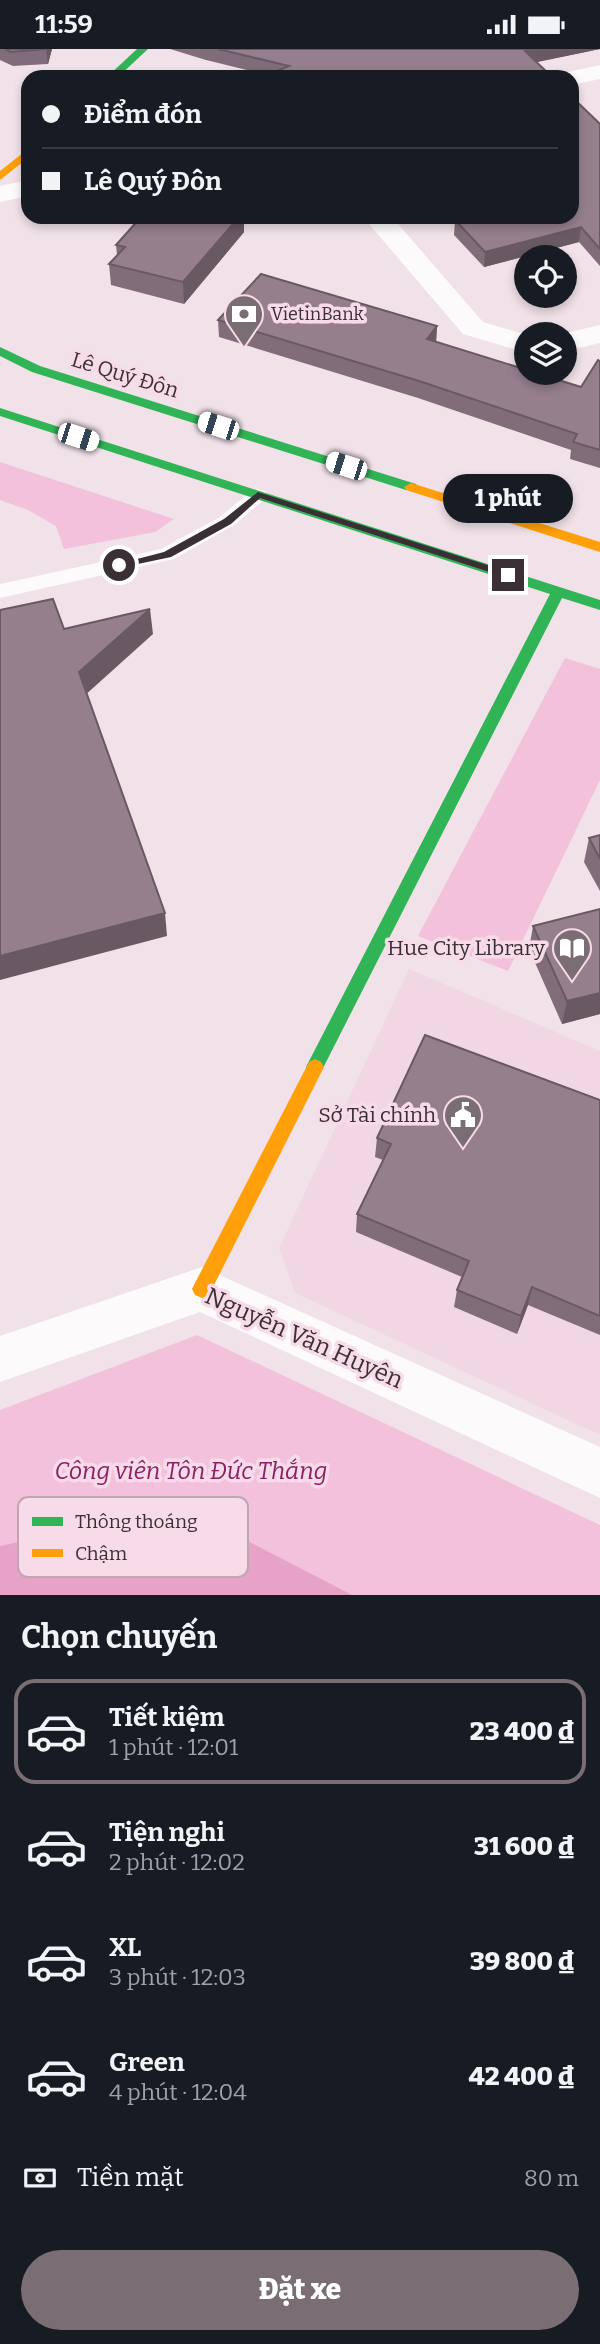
<!DOCTYPE html>
<html lang="vi">
<head>
<meta charset="utf-8">
<style>
  body { margin:0; font-family:Bitter,serif; background:#20242c; color:#f1f3f6; height:100vh; display:flex; flex-direction:column; font-size:26px; white-space:nowrap }
  * { box-sizing:border-box; margin:0 }
  p { font-size:23px; color:#9ea1a6 }
  .icon { flex:none; width:38px; height:38px; fill:none; stroke:currentColor; stroke-width:2; stroke-linecap:round; stroke-linejoin:round }
  .map { position:relative; height:1546px; overflow:hidden }
  .side { display:flex; flex-direction:column; background:#171b24; flex:1 }
  .side>* { flex:none }
  .banner { position:absolute; left:21px; top:21px; width:558px; height:154px; border-radius:21px; box-shadow:0 4px 10px #0003; display:grid; align-content:center; height:154px; padding:0 21px; background:#171b24 }
  .tools { position:absolute; left:514px; top:196px; display:grid; gap:14px }
  .tools a { display:grid; place-items:center; width:63px; height:63px; border-radius:50%; background:#171b24; box-shadow:0 4px 10px #0003; font-size:35px }
  .end { position:absolute; width:32px; height:32px; margin:-16px; border:9px solid #3a2f35; background:#fff; box-shadow:0 0 0 4px #fff }
  .from { border-radius:50% }
  .bubble { position:absolute; height:49px; border-radius:24px; background:#171b24; box-shadow:0 4px 10px #0003; font-size:23px; font-weight:800; line-height:49px; text-align:center }
  .car { position:absolute; width:21px; height:42px; margin:-21px -10px; border-radius:9px; box-shadow:0 0 5px 2px #0007; background:linear-gradient(#fff 24%,#345 0 40%,#fff 0 76%,#345 0 86%,#fff 0) }
  .banner b { display:flex; align-items:center; gap:24px; height:66px; font-size:26px }
  .banner b+b { border-top:2px solid #363941 }
  .banner i { width:18px; height:18px; background:#f1f3f6 }
  ul { padding:0; list-style:none }
  li { display:flex; align-items:center; gap:21px; height:105px; margin:0 14px 10px; padding:0 7px; border:4px solid transparent; border-radius:21px }
  li div { flex:1 }
  li b { display:block; font-size:26px }
  li em { font-style:normal; font-weight:800 }
  li.on { border-color:#7a6d74 }
  li>.icon { width:63px; height:63px; stroke-width:1.5 }
  h2 { padding:0 21px; font-size:32px; line-height:84px }
  .pay { display:flex; align-items:center; gap:18px; height:77px; padding:0 21px; font-size:26px }
  .pay p { margin-inline-start:auto }
  .button { display:flex; gap:14px; margin-top:auto; padding:14px 21px }
  .button a { flex:1; height:80px; border-radius:42px; background:#7a6d74; color:#fff; font-size:28px; font-weight:800; line-height:80px; text-align:center }
  .status { display:flex; justify-content:space-between; align-items:center; height:49px; padding:0 35px; background:#171b24; direction:ltr }
  .status svg { height:19px; fill:currentColor }
  .map>svg:first-child { display:block }
</style>
</head>
<body>
<div class="status"><b>11:59</b><svg viewBox="0 0 49 12"><path d="M0 12V9h3v3zM5 12V6h3v6zM10 12V3h3v9zM15 12V0h3v12zM26 1h20v11H26zM47 4h2v5h-2z"/></svg></div>
<div class="map">
<svg width="600" height="1546" viewBox="0 0 600 1546">
  <rect width="100%" height="100%" fill="#f1e1e9"/>
  <polygon fill="#f1d7e4" points="409,920 600,1002 600,1386 295,1244 279,1199"/>
  <g fill="#f3c1db">
    <polygon points="0,413 174,470 155,483 64,500 56,477 28,461 0,451"/>
    <polygon points="565,609 600,620 600,731 508,922 418,887"/>
    <polygon points="197,1286 600,1476 600,1546 0,1546 0,1361"/>
  </g>
  <polygon fill="#e7a2c8" points="185,1468 246,1491 352,1546 0,1546 0,1497 108,1474"/>
  <g fill="none" stroke-linecap="round" stroke-linejoin="round">
    <polygon fill="#fdfafc" fill-rule="evenodd" points="258,440 265,442 268,446 265,450 234,476 174,510 0,549 0,535 161,500 220,468 251,442"/>
    <g fill="#fdfafc" fill-rule="evenodd">
      <polygon points="600,16 600,30 572,36 572,28 560,28 563,24"/>
      <polygon points="28,131 28,147 0,153 0,137"/>
      <polygon points="363,168 392,168 483,273 527,286 527,304 463,285"/>
      <polygon points="600,276 600,294 565,302 565,285 561,285"/>
      <polygon points="202,1218 600,1398 600,1449 200,1263 0,1333 0,1287"/>
    </g>
    <g fill="#30b455" fill-rule="evenodd">
      <polygon points="137,0 148,0 118,28 107,28"/>
      <polygon points="0,298 40,317 416,435 418,438 416,441 406,441 32,323 0,307"/>
      <polygon points="0,359 600,551 600,561 562,549 321,1023 315,1026 309,1023 306,1018 550,545 0,367"/>
    </g>
    <g fill="#ff9f0a" fill-rule="evenodd">
      <polygon points="28,100 28,109 0,131 0,122"/>
      <polygon points="411,434 600,493 600,503 406,441 404,438"/>
      <polygon points="315,1010 321,1013 324,1018 209,1246 202,1249 195,1246 192,1240 195,1234 309,1013"/>
    </g>
  </g>
  <g fill="#816d79">
    <polygon points="0,0 52,0 48,15 13,17 0,11"/>
    <polygon points="170,0 600,0 536,13 552,28 262,28 267,26 206,11"/>
    <polygon points="600,75 600,217 579,193 484,218 454,186 455,171 572,168"/>
    <polygon points="244,183 184,255 111,236 109,215 117,206 116,196"/>
    <polygon points="218,271 437,277 436,293 581,338 600,312 600,419 570,410 571,401 418,349 219,288"/>
    <polygon points="600,786 600,842 584,813 589,789"/>
    <polygon points="600,860 600,965 562,975 529,900 533,877"/>
    <polygon points="600,1051 600,1286 528,1256 517,1285 454,1258 457,1241 462,1228 356,1183 357,1165 383,1111 375,1108 377,1089"/>
  </g>
  <g fill="#695963">
    <polygon points="46,0 52,0 48,15"/>
    <polygon points="533,0 600,0 523,16 525,2"/>
    <polygon points="239,168 244,168 244,183 184,255 183,233"/>
    <polygon points="581,178 579,193 484,218 485,203"/>
    <polygon points="437,277 436,294 427,290"/>
    <polygon points="150,560 153,585 83,648 79,623"/>
    <polygon points="165,864 167,887 0,931 0,907"/>
    <polygon points="600,944 600,965 562,975 567,952"/>
    <polygon points="532,1238 528,1256 517,1285 521,1267"/>
  </g>
  <g fill="#967f8d" stroke="#695963" stroke-width="2">
    <polygon points="5,0 46,0 11,3"/>
    <polygon points="218,0 533,0 525,2 552,28 387,28 386,27 382,28 262,28 289,17"/>
    <polygon points="572,48 600,75 600,200 581,178 485,203 455,171 474,168 572,168"/>
    <polygon points="141,168 239,168 183,233 109,215 125,198 116,196"/>
    <polygon points="261,225 437,277 427,290 527,321 527,324 536,324 581,338 598,311 600,312 600,401 573,393 577,385 419,332 218,271"/>
    <polygon points="53,550 64,580 150,560 79,623 165,864 0,907 0,561"/>
    <polygon points="600,786 600,810 589,789"/>
    <polygon points="600,860 600,944 567,952 533,877"/>
    <polygon points="425,986 600,1051 600,1267 532,1238 521,1267 457,1241 469,1212 357,1165 391,1095 377,1089"/>
  </g>
  <polygon fill="#3a2f35" points="258,443 512,524 513,526 505,528 260,449 231,475 171,508 119,519 114,516 164,503 224,470"/>
  <defs>
    <symbol id="bank-pin" viewBox="-11 -11 22 30"><path d="M0 17L-7.5 6A9.5 9.5 0 1 1 7.5 6Z" fill="#7a6d74" stroke="#f7dbe9"/><path d="M-6-4H6V4H-6ZM0-2.3a2.3 2.3 0 1 0 0 4.6a2.3 2.3 0 1 0 0-4.6Z" fill="#fff"/></symbol>
    <symbol id="library-pin" viewBox="-11 -11 22 30"><path d="M0 17L-7.5 6A9.5 9.5 0 1 1 7.5 6Z" fill="#7a6d74" stroke="#f7dbe9"/><path d="M-6-4Q-3-5.5-.7-3.5V5Q-3 3-6 4ZM6-4Q3-5.5 .7-3.5V5Q3 3 6 4Z" fill="#fff"/></symbol>
    <symbol id="civic-pin" viewBox="-11 -11 22 30"><path d="M0 17L-7.5 6A9.5 9.5 0 1 1 7.5 6Z" fill="#7a6d74" stroke="#f7dbe9"/><path d="M-.6-6.5H3V-4.5H.6V-3L4-1V1h2V6H-6V1h2V-1L-.6-3ZM-1.2 2.5V6h2.4V2.5Z" fill="#fff"/></symbol>
  </defs>
  <g fill-rule="evenodd">
    <use href="#bank-pin" x="222" y="243" width="44" height="60"/>
    <use href="#library-pin" x="550" y="877" width="44" height="60"/>
    <use href="#civic-pin" x="441" y="1044" width="44" height="60"/>
  </g>
  <g text-anchor="middle" stroke-width="7" stroke-linejoin="round" paint-order="stroke">
    <g font-size="18" fill="#3a2f35" stroke="#f7dbe9" text-anchor="start">
      <text x="271" y="271">VietinBank</text>
    </g>
    <g font-size="21" fill="#3a2f35" stroke="#f7dbe9">
      <text transform="translate(125 326) rotate(17)" y="7">Lê Quý Đôn</text>
    </g>
    <g font-size="21" fill="#3a2f35" stroke="#f7dbe9" text-anchor="end">
      <text x="545" y="906">Hue City Library</text>
      <text x="436" y="1073">Sở Tài chính</text>
    </g>
    <g font-size="24" fill="#3a2f35" stroke="#f7dbe9">
      <text transform="translate(304 1289) rotate(24)" y="8">Nguyễn Văn Huyên</text>
    </g>
    <g font-size="24" font-style="italic" fill="#8c2066" stroke="#f7dbe9">
      <text x="191" y="1430">Công viên Tôn Đức Thắng</text>
    </g>
  </g>
  <rect x="18" y="1448" width="230" height="80" rx="10" fill="#f7dbe9" stroke="#bea7b3" stroke-width="2"/>
  <rect x="32" y="1468" width="31" height="9" fill="#30b455"/>
  <rect x="32" y="1500" width="31" height="8" fill="#ff9f0a"/>
  <g font-size="19" fill="#3a2f35">
    <text x="75" y="1479">Thông thoáng</text>
    <text x="75" y="1511">Chậm</text>
  </g>
</svg>
<div class="tools">
<a><svg class="icon" aria-label="locate" viewBox="0 0 24 24"><circle cx="12" cy="12" r="6"/><path d="M12 2v4M12 18v4M2 12h4M18 12h4"/></svg></a>
<a><svg class="icon" aria-label="layers" viewBox="0 0 24 24"><path d="M12 4l9 5-9 5-9-5zM3 14l9 5 9-5"/></svg></a>
</div>
<i class="end from" style="left:119px;top:516px"></i>
<i class="end" style="left:508px;top:526px"></i>
<div class="bubble" style="left:443px;top:425px;width:130px">1 phút</div>
<i class="car" style="left:218px;top:377px;rotate:288deg"></i>
<i class="car" style="left:78px;top:388px;rotate:108deg"></i>
<i class="car" style="left:346px;top:417px;rotate:288deg"></i>
<div class="banner">
<b><i class="from"></i>Điểm đón</b>
<b><i></i>Lê Quý Đôn</b>
</div>
</div>
<section class="side">
<h2>Chọn chuyến</h2>
<ul>
<li class="on"><svg class="icon" aria-label="car" viewBox="0 0 24 24"><path d="M5 17H2v-5l4-1 3-4h7l3 4 3 1v5h-3M9 17h6M6 11h13"/><circle cx="7" cy="17" r="2"/><circle cx="17" cy="17" r="2"/></svg><div><b>Tiết kiệm</b><p>1 phút · 12:01</p></div><em>23 400 ₫</em></li>
<li><svg class="icon" aria-label="car" viewBox="0 0 24 24"><path d="M5 17H2v-5l4-1 3-4h7l3 4 3 1v5h-3M9 17h6M6 11h13"/><circle cx="7" cy="17" r="2"/><circle cx="17" cy="17" r="2"/></svg><div><b>Tiện nghi</b><p>2 phút · 12:02</p></div><em>31 600 ₫</em></li>
<li><svg class="icon" aria-label="car" viewBox="0 0 24 24"><path d="M5 17H2v-5l4-1 3-4h7l3 4 3 1v5h-3M9 17h6M6 11h13"/><circle cx="7" cy="17" r="2"/><circle cx="17" cy="17" r="2"/></svg><div><b>XL</b><p>3 phút · 12:03</p></div><em>39 800 ₫</em></li>
<li><svg class="icon" aria-label="car" viewBox="0 0 24 24"><path d="M5 17H2v-5l4-1 3-4h7l3 4 3 1v5h-3M9 17h6M6 11h13"/><circle cx="7" cy="17" r="2"/><circle cx="17" cy="17" r="2"/></svg><div><b>Green</b><p>4 phút · 12:04</p></div><em>42 400 ₫</em></li>
</ul>
<div class="pay"><svg class="icon" aria-label="cash" viewBox="0 0 24 24"><path d="M3 7h18v10H3z"/><circle cx="12" cy="12" r="2"/></svg>Tiền mặt<p>80 m</p></div>
<div class="button"><a>Đặt xe</a></div>
</section>
</body>
</html>
